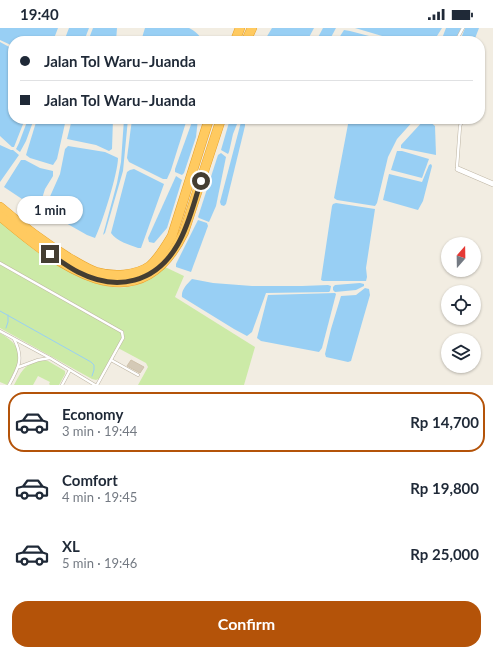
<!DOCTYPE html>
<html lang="en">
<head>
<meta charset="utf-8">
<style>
  body { margin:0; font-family:Lato,sans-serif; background:#f2f2f3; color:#1f2937; height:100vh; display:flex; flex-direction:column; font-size:15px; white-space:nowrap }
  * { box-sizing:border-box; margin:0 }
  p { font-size:13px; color:#747a83 }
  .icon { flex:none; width:22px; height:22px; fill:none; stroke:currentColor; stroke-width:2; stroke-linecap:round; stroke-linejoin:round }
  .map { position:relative; height:357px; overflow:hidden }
  .drawer { display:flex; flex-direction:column; background:#fff; flex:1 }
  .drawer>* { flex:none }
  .top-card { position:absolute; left:8px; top:8px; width:477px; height:88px; border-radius:16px; box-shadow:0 1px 3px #0004; display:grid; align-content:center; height:88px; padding:0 12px; background:#fff }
  .needle { width:26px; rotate:20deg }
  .fabs { position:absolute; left:441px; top:209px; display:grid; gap:8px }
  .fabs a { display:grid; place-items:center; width:40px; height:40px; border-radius:50%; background:#fff; box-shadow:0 1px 3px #0004; font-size:20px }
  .end { position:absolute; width:18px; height:18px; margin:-9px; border:5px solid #443d32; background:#fff; box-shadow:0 0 0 2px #fff }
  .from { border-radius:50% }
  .bubble { position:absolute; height:28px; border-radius:14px; background:#fff; box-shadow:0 1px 3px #0004; font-size:13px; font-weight:700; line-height:28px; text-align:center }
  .top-card b { display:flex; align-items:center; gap:14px; height:38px; font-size:15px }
  .top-card b+b { border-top:1px solid #e0e1e3 }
  .top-card i { width:10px; height:10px; background:#1f2937 }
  ul { padding:7px 0 0; list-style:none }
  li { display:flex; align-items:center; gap:12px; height:60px; margin:0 8px 6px; padding:0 4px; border:2px solid transparent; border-radius:16px }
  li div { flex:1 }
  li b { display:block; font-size:15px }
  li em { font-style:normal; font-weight:700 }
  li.active { border-color:#b45309 }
  li>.icon { width:36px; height:36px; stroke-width:1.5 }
  .action { display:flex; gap:8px; margin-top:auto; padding:8px 12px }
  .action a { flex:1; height:46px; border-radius:16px; background:#b45309; color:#fff; font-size:16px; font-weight:700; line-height:46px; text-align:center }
  .status { display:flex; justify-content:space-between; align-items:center; height:28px; padding:0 20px; background:#fff; direction:ltr }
  .status svg { height:11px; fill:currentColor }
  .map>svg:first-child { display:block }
</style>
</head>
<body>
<div class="status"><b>19:40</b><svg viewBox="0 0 49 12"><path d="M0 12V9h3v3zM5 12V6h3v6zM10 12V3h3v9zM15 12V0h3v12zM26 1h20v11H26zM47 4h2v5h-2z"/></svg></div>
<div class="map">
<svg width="493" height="357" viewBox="0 0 493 357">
  <rect width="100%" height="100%" fill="#f2ede2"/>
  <g fill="#cceaa7">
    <path d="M0,193C11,203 22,212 33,221C41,227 51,232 59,237C96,259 130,273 165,239L184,248L175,269L255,319L244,357H138L148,339L146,335L118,320L101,350L96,352L92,351L0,300Z"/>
    <path d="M0,305C28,321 20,334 7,357L0,354Z"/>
    <path d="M41,332L48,333L65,343V346L59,357H50L49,356L50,354L38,348L33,357H14C23,341 23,338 41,332Z"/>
  </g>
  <g fill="#98cff4">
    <polygon points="0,0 58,0 53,13 13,13 13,18 0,12"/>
    <polygon points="69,0 89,0 84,13 64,13"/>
    <polygon points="93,0 117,0 116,13 88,13"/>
    <path d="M145,0C153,0 182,0 189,0C194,2 201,8 202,13H141Z"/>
    <polygon points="272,0 314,0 307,13 263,13 266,10"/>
    <polygon points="323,0 336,0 329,13 316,13"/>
    <polygon points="355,0 442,0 437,8 437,13 399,13"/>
    <polygon points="446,0 461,0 455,13 441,13"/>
    <polygon points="465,0 479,0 474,13 460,13"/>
    <polygon points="344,2 350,3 388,13 337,13"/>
    <polygon points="0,14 13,21 13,91 25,91 14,119 12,119 0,108"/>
    <polygon points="28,91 34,91 26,113 20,124 16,121 19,115"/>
    <polygon points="37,91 66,91 57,131 53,137 30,130 26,127"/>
    <polygon points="72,91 113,91 112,121 109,123 96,117 67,111"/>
    <polygon points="124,91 128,91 123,143 105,205 103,207 117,155 121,134"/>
    <polygon points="132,91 187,91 171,142 167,151 163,151 129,134 127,130"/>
    <polygon points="193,91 198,91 196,109 184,145 182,147 175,144 175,141"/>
    <polygon points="230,91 239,91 233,106 229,124 228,126 221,122"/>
    <polygon points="349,91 415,91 397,111 388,129 377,175 375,178 337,172 334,170"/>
    <polygon points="424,92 429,93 435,98 436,127 401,120 401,117"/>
    <polygon points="241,94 245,94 245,98 226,176 224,178 221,177 220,174"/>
    <polygon points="0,117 11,122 13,122 19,127 0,154"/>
    <path d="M68,118L105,124L118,130C118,145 102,196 95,210L87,207L50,186L48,183V173L60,146L65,121Z"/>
    <polygon points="397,123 402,123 429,131 422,150 391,142"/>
    <polygon points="221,125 226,129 216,178 209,194 199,190 198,189 218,127"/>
    <polygon points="21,132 25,132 40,140 53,143 53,148 45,161 39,180 37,181 4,159"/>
    <polygon points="431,136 432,138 423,173 418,182 383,172 389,146 422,154 429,137"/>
    <path d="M134,141L164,156L141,220H138C130,217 116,213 111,205L127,144L130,142Z"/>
    <polygon points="176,148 182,152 167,200 155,214 154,215 149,214 148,210"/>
    <polygon points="336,175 375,181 366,240 367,249 366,253 323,253 321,252 332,178 333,176"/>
    <polygon points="198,192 207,195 208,198 191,244 176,239 176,236"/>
    <path d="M192,251L213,255L252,258H302L328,257L331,258L330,263L329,264L266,265L252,304L247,308L234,301L182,269C181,262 187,256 192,251Z"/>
    <polygon points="360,255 364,256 364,258 356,262 335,264 333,262 333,259 335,257"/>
    <polygon points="365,260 369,261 370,267 351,333 348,334 326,329 325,326 331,301 341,268 356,267"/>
    <polygon points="335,265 336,266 322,320 319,324 261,313 257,310 268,267"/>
  </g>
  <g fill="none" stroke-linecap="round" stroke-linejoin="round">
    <g stroke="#98cff4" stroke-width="1">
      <polyline points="0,283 91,334 94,337 94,342 92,348"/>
      <polyline points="6,300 8,294 8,287"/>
    </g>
  </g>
  <polygon fill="#d4c9b6" stroke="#cfc1a9" points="131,332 144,339 140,345 127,338"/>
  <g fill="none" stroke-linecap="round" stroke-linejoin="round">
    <defs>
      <g id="lane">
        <polyline points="456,13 463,0"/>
        <polyline points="458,141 457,139 460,98 463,91"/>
        <polyline points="0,235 122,304 123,310 97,357"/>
        <polyline points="0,303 50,330 95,357"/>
        <polyline points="111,332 138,347"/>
        <polyline points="19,339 38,332 50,330"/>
        <path d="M9,357C19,339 24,330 14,311"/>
        <polyline points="62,357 70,342"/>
      </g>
      <polyline id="street" points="458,141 493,156"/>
      <g id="highway">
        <polyline points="235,13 240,0"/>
        <polyline points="246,13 252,0"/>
        <path d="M0,179C22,198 45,215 69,230C78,235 87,241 96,244C113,249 136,248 150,238C159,230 166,218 172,208L209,91"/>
        <path d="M0,188C57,236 137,301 184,204L221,91"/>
      </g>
    </defs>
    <use href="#lane" stroke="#beb5a4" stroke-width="3.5"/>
    <use href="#street" stroke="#beb5a4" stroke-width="6"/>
    <use href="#highway" stroke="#e7a027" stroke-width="10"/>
    <use href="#lane" stroke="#fff" stroke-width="2.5"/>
    <use href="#street" stroke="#fff" stroke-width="5"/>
    <use href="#highway" stroke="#ffca60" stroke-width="9"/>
  </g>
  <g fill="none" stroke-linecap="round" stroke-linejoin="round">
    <path stroke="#443d32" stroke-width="5" d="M50,226C59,232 68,239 78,244C117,264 156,255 178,216C189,197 194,174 201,153"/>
  </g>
</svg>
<div class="fabs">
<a><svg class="needle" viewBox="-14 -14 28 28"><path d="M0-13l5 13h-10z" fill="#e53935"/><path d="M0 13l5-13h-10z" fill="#747a83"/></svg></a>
<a><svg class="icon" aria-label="locate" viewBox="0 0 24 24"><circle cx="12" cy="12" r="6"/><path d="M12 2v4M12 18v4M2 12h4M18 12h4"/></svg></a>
<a><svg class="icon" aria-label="layers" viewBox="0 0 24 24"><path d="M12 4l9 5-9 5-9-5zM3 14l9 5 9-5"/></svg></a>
</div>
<i class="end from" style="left:201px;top:153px"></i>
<i class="end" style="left:50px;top:226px"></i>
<div class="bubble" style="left:17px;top:168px;width:66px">1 min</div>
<div class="top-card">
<b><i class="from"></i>Jalan Tol Waru–Juanda</b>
<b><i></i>Jalan Tol Waru–Juanda</b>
</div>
</div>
<section class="drawer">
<ul>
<li class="active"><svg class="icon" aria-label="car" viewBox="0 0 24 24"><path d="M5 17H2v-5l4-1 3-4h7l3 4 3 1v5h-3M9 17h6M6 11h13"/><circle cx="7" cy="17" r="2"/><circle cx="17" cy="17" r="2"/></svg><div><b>Economy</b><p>3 min · 19:44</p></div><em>Rp 14,700</em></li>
<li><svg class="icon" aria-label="car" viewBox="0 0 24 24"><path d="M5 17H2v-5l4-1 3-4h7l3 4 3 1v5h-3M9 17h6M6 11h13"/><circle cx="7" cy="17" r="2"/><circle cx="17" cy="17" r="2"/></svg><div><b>Comfort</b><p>4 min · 19:45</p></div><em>Rp 19,800</em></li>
<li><svg class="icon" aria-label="car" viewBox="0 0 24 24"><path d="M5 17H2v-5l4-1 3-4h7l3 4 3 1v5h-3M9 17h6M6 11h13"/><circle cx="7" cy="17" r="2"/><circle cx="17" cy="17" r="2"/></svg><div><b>XL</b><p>5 min · 19:46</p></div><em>Rp 25,000</em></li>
</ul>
<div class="action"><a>Confirm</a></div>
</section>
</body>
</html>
